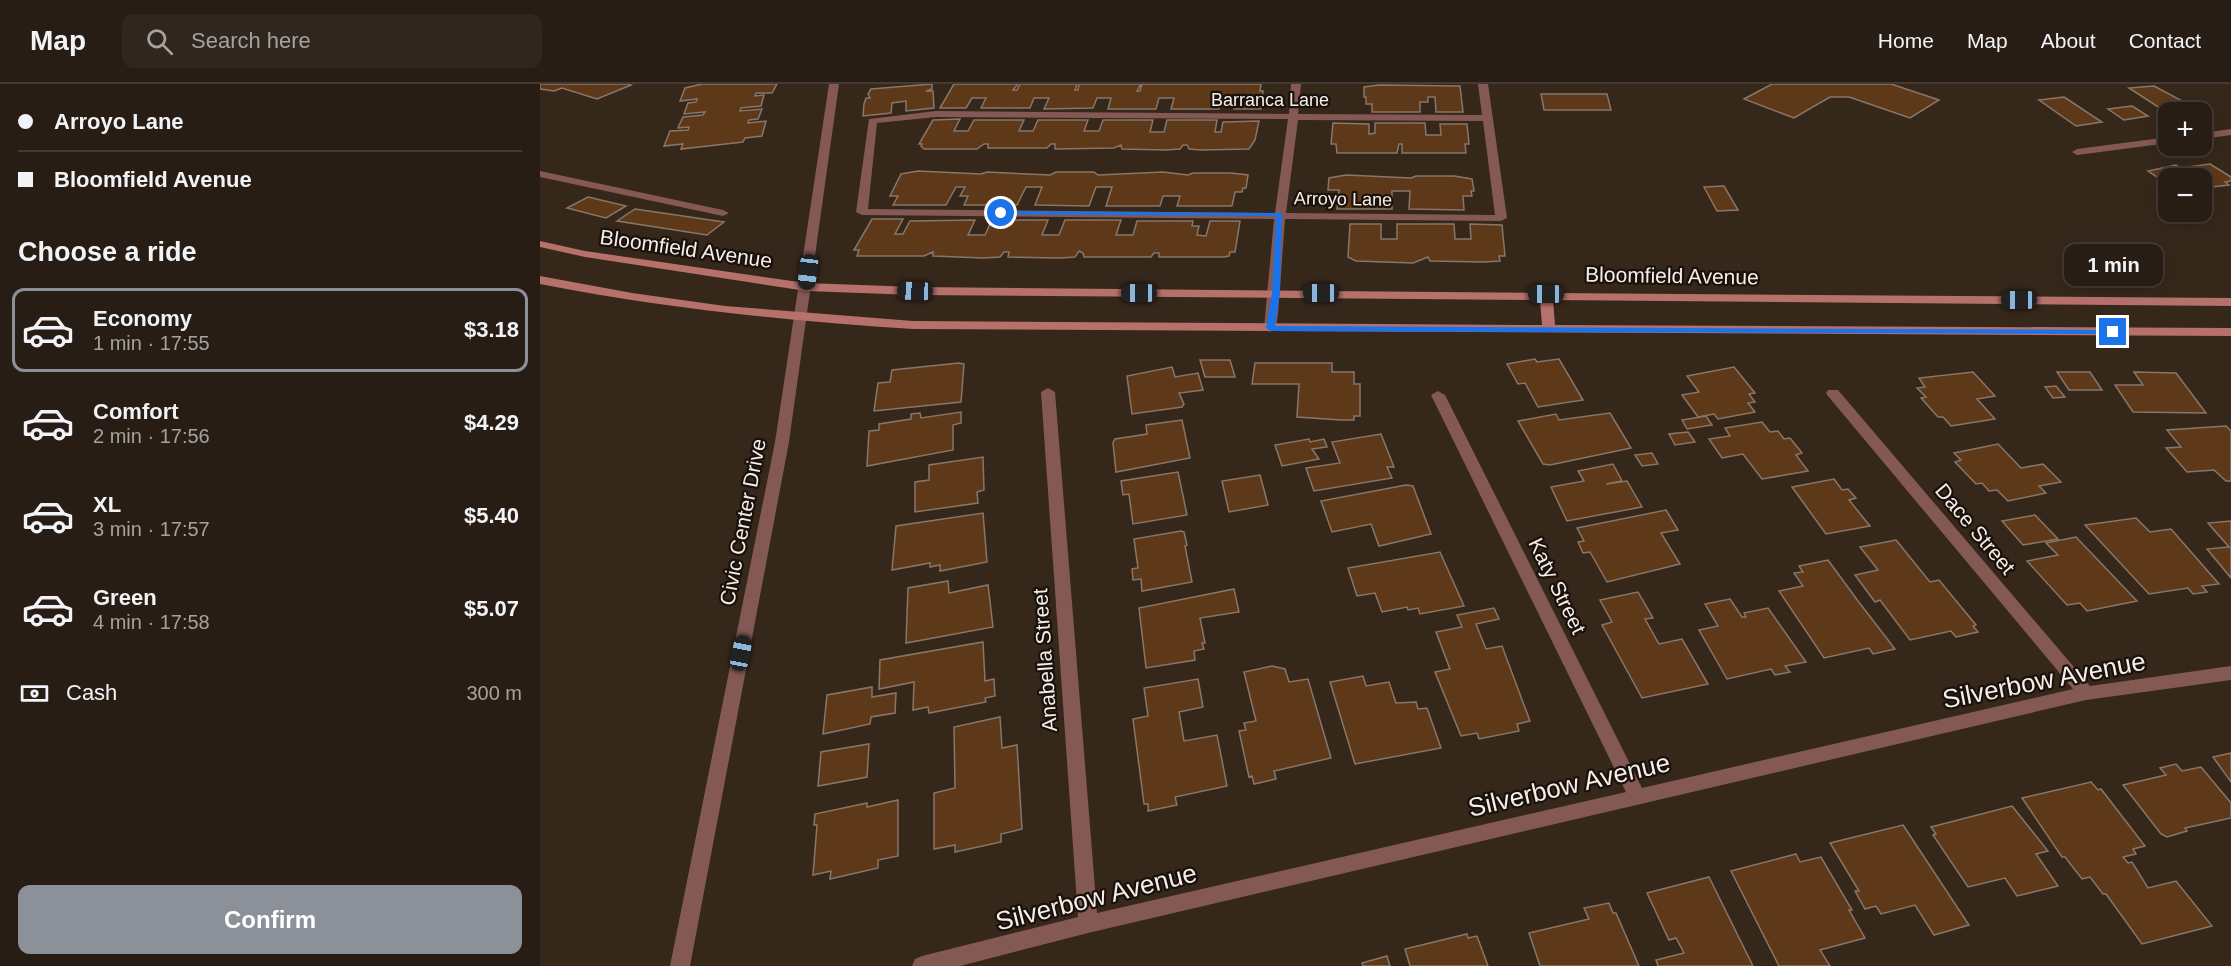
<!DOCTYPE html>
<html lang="en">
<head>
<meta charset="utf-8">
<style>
  body { margin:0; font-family:Helvetica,sans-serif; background:#30261d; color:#f1f3f6; height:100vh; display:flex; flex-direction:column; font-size:22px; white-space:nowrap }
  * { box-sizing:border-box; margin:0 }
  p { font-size:20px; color:#a5a2a0 }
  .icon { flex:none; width:33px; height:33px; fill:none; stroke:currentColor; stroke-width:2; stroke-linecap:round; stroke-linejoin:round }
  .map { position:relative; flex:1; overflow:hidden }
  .sheet { display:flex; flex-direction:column; background:#281d14; width:540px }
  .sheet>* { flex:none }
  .top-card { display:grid; align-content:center; height:132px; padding:0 18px; background:#281d14 }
  .buttons { position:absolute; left:1618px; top:18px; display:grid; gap:12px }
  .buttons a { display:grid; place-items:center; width:54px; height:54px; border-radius:12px; background:#281d14; box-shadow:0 3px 15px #0003,0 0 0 2px #443b34; font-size:30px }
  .end { position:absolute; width:27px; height:27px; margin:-14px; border:8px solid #1a73e8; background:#fff; box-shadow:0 0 0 3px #fff }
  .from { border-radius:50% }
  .bubble { position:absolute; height:42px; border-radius:12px; background:#281d14; box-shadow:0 3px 15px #0003,0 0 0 2px #443b34; font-size:20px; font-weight:600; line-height:42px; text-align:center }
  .car { position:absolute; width:18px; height:36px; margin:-18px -9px; border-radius:8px; box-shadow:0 0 4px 2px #0007; background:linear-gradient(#222 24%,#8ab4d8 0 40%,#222 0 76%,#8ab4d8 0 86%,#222 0) }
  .top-card b { display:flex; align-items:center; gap:21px; height:57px; font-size:22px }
  .top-card b+b { border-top:2px solid #443b34 }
  .top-card i { width:15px; height:15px; background:#f1f3f6 }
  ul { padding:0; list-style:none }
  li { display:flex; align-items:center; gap:18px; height:84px; margin:0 12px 9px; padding:0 6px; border:3px solid transparent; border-radius:12px }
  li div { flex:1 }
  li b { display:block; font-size:22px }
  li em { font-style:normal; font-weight:600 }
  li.on { border-color:#8c9099 }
  li>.icon { width:54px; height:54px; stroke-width:1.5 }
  h2 { padding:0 18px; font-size:27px; line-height:72px }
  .pay { display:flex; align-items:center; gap:15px; height:66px; padding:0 18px; font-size:22px }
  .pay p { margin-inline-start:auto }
  .primary-button { display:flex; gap:12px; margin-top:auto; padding:12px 18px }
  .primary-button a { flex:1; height:69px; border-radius:12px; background:#8c9099; color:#fff; font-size:24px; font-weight:600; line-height:69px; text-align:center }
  header { display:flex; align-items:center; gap:36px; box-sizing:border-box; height:84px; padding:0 30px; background:#281d14; border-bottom:2px solid #443b34 }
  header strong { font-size:28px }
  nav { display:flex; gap:33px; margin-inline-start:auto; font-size:21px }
  .search { width:420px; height:54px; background:#30261d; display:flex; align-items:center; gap:15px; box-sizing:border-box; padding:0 21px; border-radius:12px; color:#a5a2a0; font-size:22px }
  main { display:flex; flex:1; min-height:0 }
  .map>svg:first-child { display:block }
</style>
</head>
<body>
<header>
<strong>Map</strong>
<div class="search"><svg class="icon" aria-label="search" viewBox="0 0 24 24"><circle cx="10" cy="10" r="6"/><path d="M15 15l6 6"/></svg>Search here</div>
<nav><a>Home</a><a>Map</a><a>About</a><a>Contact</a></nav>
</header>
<main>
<section class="sheet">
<div class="top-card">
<b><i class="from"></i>Arroyo Lane</b>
<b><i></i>Bloomfield Avenue</b>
</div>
<h2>Choose a ride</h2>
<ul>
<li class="on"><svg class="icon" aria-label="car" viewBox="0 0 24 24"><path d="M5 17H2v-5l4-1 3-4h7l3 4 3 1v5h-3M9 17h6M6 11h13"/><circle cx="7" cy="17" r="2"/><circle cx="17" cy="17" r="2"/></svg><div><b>Economy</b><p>1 min · 17:55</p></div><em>$3.18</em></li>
<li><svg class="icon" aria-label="car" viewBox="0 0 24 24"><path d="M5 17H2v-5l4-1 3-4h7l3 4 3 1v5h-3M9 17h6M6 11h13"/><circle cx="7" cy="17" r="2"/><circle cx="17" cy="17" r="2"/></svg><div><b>Comfort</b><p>2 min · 17:56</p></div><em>$4.29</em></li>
<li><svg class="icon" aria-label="car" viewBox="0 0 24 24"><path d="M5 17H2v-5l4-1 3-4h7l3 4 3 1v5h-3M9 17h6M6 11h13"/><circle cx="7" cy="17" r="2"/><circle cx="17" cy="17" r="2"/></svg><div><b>XL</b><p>3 min · 17:57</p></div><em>$5.40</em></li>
<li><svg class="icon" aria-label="car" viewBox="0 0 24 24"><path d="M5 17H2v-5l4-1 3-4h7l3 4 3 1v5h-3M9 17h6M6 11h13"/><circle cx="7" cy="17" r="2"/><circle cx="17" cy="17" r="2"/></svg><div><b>Green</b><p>4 min · 17:58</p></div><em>$5.07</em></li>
</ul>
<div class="pay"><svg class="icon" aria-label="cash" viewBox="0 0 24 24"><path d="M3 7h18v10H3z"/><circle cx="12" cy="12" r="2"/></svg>Cash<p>300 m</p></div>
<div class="primary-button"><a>Confirm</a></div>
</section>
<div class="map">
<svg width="1691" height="882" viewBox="0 0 1691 882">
  <rect width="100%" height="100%" fill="#36271b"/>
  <g fill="#5e3919" stroke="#887669" stroke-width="1.5">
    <polygon points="0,0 88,0 91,1 57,15 22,4 14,7 0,5"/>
    <polygon points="162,0 237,0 232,9 216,9 215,12 224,11 221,22 201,24 200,27 222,25 218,35 209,36 208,39 226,37 222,52 205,54 203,58 168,62 141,65 143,60 124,62 130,47 148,46 149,43 138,44 143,33 163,31 165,28 144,30 148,19 156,18 157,15 140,17 145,4"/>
    <polygon points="392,0 392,5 386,7 393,7 394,24 366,27 366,17 352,19 351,29 323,32 324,20 326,14 330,14 328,10 331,5"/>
    <polygon points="414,0 478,0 473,6 477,6 480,0 537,0 535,6 538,6 539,0 601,0 597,7 600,7 602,0 721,0 720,7 723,7 721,25 694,25 696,15 689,15 688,22 680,22 679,25 631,25 634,14 619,14 616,25 568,25 571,14 557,14 553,24 504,25 509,14 494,14 490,24 441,24 446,14 432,14 426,24 400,24"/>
    <polygon points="1232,0 1351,0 1399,16 1370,34 1309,13 1290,13 1254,34 1204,15"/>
    <polygon points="839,1 920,2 923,28 896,28 895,13 888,13 888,18 880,18 880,28 832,28 832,20 826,20 826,13 824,13 824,3"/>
    <polygon points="1614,2 1648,20 1645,21 1654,26 1629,30 1589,4"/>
    <polygon points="1001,10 1067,10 1071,26 1004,26"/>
    <polygon points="1524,13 1562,38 1536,42 1499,16"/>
    <polygon points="1592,22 1608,32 1584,36 1568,25"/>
    <polygon points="420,35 414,47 428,47 434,36 484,36 479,47 493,47 498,36 548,36 544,47 559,47 563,36 613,36 610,48 624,48 627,36 677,36 675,48 681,48 683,38 719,37 715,56 709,65 661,66 649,65 647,61 643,61 640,65 626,66 582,65 581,61 574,64 515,65 515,60 511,60 507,64 448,64 448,60 444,60 437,65 384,65 381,62 382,60 379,60 393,36"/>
    <polygon points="793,39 829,40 829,50 835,49 835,39 885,39 886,51 901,51 900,40 927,40 929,60 925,60 926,69 862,69 862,60 859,60 857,69 797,69 796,60 791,60"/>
    <polygon points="1670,80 1691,93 1691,97 1685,98 1689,101 1672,103 1662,100 1662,94 1629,94 1629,101 1608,87 1636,81 1640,84"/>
    <polygon points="378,87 441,90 447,88 510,91 516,88 554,88 558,91 623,88 648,91 653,89 691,89 708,91 706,104 703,104 702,108 695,108 692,122 637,122 640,112 623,112 620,122 566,122 572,103 556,103 549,122 495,121 502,103 486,103 477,121 424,121 428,112 420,112 425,103 416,103 406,121 353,121 358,112 350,112 361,90"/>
    <polygon points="806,91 871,94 876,92 914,92 932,95 934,107 931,107 932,112 923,112 924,126 869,125 870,107 852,107 852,125 797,125 799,106 788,106 789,94"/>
    <polygon points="1184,102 1198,126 1177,127 1164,103"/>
    <polygon points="48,113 86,122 66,134 27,124"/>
    <polygon points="95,125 184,138 167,151 77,137"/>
    <polygon points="332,135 363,135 355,150 363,150 370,137 435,136 428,151 445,151 452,136 508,136 502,151 519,151 525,136 581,136 576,151 593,151 597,137 653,137 652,142 659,142 657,151 666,152 670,137 700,137 695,168 690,168 689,172 684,173 619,173 619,169 614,169 611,173 544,173 543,169 539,167 535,173 520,174 468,173 469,168 464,168 460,173 443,174 393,172 393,168 384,172 317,172 319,166 314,166"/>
    <polygon points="810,140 841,140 841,155 857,155 857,140 914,140 915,155 931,155 930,140 962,141 965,172 959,172 960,177 943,178 890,177 888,173 873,179 816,177 808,173"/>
    <polygon points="995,275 997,278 1019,275 1043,316 998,323 985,299 978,300 967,280"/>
    <polygon points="660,276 690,276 695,293 665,293"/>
    <polygon points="419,279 424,280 421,318 334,327 338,299 350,298 352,286"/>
    <polygon points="715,279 792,279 792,288 814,288 814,300 820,300 820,332 814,332 814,336 801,336 757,333 759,300 712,300"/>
    <polygon points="632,283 635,293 658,289 663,306 639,309 644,320 642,323 592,330 587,292"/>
    <polygon points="1194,283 1215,309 1209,310 1215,318 1208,319 1215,328 1178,335 1174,330 1158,333 1142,311 1159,308 1147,292"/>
    <polygon points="1433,288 1455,312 1437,315 1455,335 1411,342 1403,333 1398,333 1381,314 1386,313 1377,304 1385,303 1379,294"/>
    <polygon points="1517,288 1550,288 1562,306 1529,306"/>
    <polygon points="1594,288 1636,289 1666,329 1593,328 1575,301 1603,301"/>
    <polygon points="1516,302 1525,313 1513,314 1505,303"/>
    <polygon points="421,328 421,339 413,341 413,366 327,382 329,347 339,346 339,340 371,335 371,330 380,329 381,334"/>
    <polygon points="1070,329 1091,364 1010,381 1003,380 978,337 1016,330 1019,336"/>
    <polygon points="1166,332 1172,341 1147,345 1142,336"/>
    <polygon points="642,336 650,374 576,388 573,359 575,355 607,350 606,341"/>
    <polygon points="1222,338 1230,348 1238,347 1244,355 1250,354 1262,369 1256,371 1268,387 1222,395 1203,370 1182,374 1169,355 1190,352 1185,344"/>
    <polygon points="1686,342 1691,347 1691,397 1686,397 1674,386 1647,388 1626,364 1641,363 1627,346"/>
    <polygon points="1148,348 1155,358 1135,361 1129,350"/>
    <polygon points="841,350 854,383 847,383 852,394 774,407 766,384 800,379 792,358"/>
    <polygon points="769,355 770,358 784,355 787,363 772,365 779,375 742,382 735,361"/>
    <polygon points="1458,360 1481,384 1503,380 1521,398 1499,402 1506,409 1468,417 1457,406 1449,407 1442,399 1436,400 1415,378 1421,376 1414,369"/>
    <polygon points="1112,369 1118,380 1102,382 1095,371"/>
    <polygon points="443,373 444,406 437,408 438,419 375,428 375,398 389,396 389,381"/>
    <polygon points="1073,380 1082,397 1066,400 1087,397 1102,423 1027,437 1011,403 1044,397 1038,387"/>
    <polygon points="638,388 647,431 593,440 589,410 583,411 581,397"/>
    <polygon points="720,391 728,421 689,428 682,397"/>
    <polygon points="1294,395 1302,406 1308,405 1316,414 1309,416 1330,442 1286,450 1252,403"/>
    <polygon points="866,401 873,402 891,450 839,462 831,440 792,448 781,417"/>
    <polygon points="1126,426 1138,446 1121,449 1140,480 1067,498 1050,468 1043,469 1038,458 1044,457 1037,444"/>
    <polygon points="443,429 447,478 400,487 400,481 390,483 390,479 352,486 356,442"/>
    <polygon points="1495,431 1518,455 1483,461 1462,437"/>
    <polygon points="1596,434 1610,448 1631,445 1679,500 1662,502 1667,508 1653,510 1648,504 1609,510 1545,441"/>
    <polygon points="1691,437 1691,494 1667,465 1689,463 1668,439"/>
    <polygon points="641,447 644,448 647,461 645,462 652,498 602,507 601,495 593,496 592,485 598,484 594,455"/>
    <polygon points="1536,453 1597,517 1547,527 1540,519 1527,521 1487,477 1518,471 1506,459"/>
    <polygon points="1356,456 1390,498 1399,496 1436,541 1433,542 1438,548 1416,553 1411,547 1370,556 1340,516 1335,518 1315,491 1338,486 1320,463"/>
    <polygon points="900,468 924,522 880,530 878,524 868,526 867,523 842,528 835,509 817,512 808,484"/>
    <polygon points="1288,476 1318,517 1355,565 1333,570 1329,564 1284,574 1239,507 1263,502 1254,489 1263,488 1259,482"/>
    <polygon points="408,497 409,509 448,501 453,543 366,559 368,504"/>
    <polygon points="694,505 699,528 660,534 665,559 662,559 664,565 654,567 655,576 606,584 599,524"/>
    <polygon points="1098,508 1113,534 1105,535 1119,560 1142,555 1168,600 1102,614 1062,541 1072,538 1060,516"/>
    <polygon points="1190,515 1202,533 1206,533 1204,529 1228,524 1266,578 1245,582 1250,588 1235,591 1231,585 1187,595 1159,546 1178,542 1165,520"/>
    <polygon points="954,524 959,535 936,540 946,565 962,562 990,637 977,640 979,647 939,655 937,649 921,652 895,588 910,585 896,548 922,543 917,531"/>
    <polygon points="443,558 445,597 454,595 455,612 445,614 446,618 389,629 388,623 373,626 374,598 339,605 340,576"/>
    <polygon points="732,582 745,585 749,598 768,595 791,674 734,687 736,695 714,700 712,692 709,693 699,647 706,646 704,639 716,637 704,588"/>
    <polygon points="823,592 826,602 849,598 856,619 876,618 878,625 887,624 901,664 815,680 790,598"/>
    <polygon points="658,595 663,623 639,628 644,657 677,651 687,702 635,713 637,721 608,727 608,720 604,720 593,635 608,632 604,604"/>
    <polygon points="332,603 332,613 356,609 355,629 331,633 330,640 283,650 287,611"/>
    <polygon points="460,633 462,664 477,661 482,745 461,750 461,758 415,768 415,761 394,765 394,709 415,704 414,643"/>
    <polygon points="329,660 327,693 278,702 281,668"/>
    <polygon points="1691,669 1691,698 1673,673"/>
    <polygon points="1636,680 1642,687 1661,683 1691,719 1691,734 1645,744 1647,747 1627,753 1621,750 1583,701 1626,691 1620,684"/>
    <polygon points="1551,698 1558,706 1561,705 1605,762 1593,765 1596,770 1583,773 1588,779 1592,778 1608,804 1636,797 1672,842 1602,860 1566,810 1563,810 1550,793 1542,795 1525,773 1522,773 1482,714"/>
    <polygon points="358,716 358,772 338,776 338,784 290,795 291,787 273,791 277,741 274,741 275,730 327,719 327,723"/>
    <polygon points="1472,722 1508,767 1496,770 1518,802 1477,812 1465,794 1428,803 1393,751 1396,750 1391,743"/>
    <polygon points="1363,741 1429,841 1394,851 1375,821 1341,830 1336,822 1325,825 1315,807 1319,807 1290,759"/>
    <polygon points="1256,770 1260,778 1281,773 1312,826 1309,826 1325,854 1280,866 1290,882 1239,882 1191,787"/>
    <polygon points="1169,793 1213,882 1118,882 1116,876 1144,869 1136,854 1129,856 1107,809"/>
    <polygon points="1069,819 1073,829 1076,829 1099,882 1000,882 989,849 1049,835 1044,824"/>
    <polygon points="927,850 928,854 937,852 948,882 870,882 865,865"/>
    <polygon points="847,872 850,882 823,882 822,879"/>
  </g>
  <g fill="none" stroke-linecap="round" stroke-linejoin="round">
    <g fill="#845954" fill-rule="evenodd">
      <polygon points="1691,45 1691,51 1662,55 1662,49"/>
      <polygon points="1629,53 1629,59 1537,71 1532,68 1537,65"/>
      <polygon points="0,87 183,126 189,129 183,132 0,93"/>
    </g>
    <g fill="#845954" fill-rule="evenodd">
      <path d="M751,0H761L758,30L942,31L938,0H948L967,134L961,137L745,135L738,230L736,244L730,248L724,244L734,135L322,131L316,128L329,35L396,27L749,30ZM396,33L748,35L735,129L328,125L337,39ZM758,36L943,37L955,131L746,129Z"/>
      <polygon points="508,304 515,308 557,829 1086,708 891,311 898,307 905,311 1102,704 1533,605 1288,312 1286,309 1288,306 1298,306 1550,602 1691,582 1691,596 1546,616 548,849 420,882 372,882 375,875 382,872 538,833 501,308"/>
    </g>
    <polygon fill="#845954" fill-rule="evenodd" points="289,0 299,0 249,358 150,882 130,882 235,358"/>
    <path fill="#b6716b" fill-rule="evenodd" d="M0,157L45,167L266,199L375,203L1001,209L1006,206L1011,209L1691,214V222L1013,216L1015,241L1691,244V252L373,245C247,237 123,224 0,200V192L92,209L185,222L373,237L1002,241L1000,216L375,211L266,207L45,173L0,163Z"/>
  </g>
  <polygon fill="#1a73e8" points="461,127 742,129 740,209 735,242 1573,246 1577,248 1573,250 730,247 726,244 732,209 736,132 458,130"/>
  <g text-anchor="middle" stroke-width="4.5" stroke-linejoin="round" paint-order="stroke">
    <g font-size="18" fill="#f8eee7" stroke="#18110c">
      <text x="730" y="22">Barranca Lane</text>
      <text transform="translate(803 115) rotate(1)" y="6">Arroyo Lane</text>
    </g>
    <g font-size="21" fill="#f8eee7" stroke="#18110c">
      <text transform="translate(146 165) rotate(8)" y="7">Bloomfield Avenue</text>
      <text transform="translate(1132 192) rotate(1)" y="7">Bloomfield Avenue</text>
      <text transform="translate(203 438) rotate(-79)" y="7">Civic Center Drive</text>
      <text transform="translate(1435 445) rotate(50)" y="7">Dace Street</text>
      <text transform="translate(1017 502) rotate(64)" y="7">Katy Street</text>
      <text transform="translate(505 576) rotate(-94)" y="7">Anabella Street</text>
    </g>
    <g font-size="26" fill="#f8eee7" stroke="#18110c">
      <text transform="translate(1504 596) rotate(-11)" y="9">Silverbow Avenue</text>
      <text transform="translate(1029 701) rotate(-13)" y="9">Silverbow Avenue</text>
      <text transform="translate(556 813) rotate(-14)" y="9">Silverbow Avenue</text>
    </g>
  </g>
</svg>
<div class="buttons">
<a>+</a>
<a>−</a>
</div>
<i class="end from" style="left:461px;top:129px"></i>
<i class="end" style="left:1573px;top:248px"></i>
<div class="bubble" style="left:1524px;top:160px;width:99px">1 min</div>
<i class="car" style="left:268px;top:188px;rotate:187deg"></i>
<i class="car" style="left:375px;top:207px;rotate:272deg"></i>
<i class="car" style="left:599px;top:209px;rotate:270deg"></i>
<i class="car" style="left:781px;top:209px;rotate:270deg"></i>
<i class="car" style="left:1006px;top:210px;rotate:270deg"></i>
<i class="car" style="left:1479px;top:216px;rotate:270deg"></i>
<i class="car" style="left:201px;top:569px;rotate:11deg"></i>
</div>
</main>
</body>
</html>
